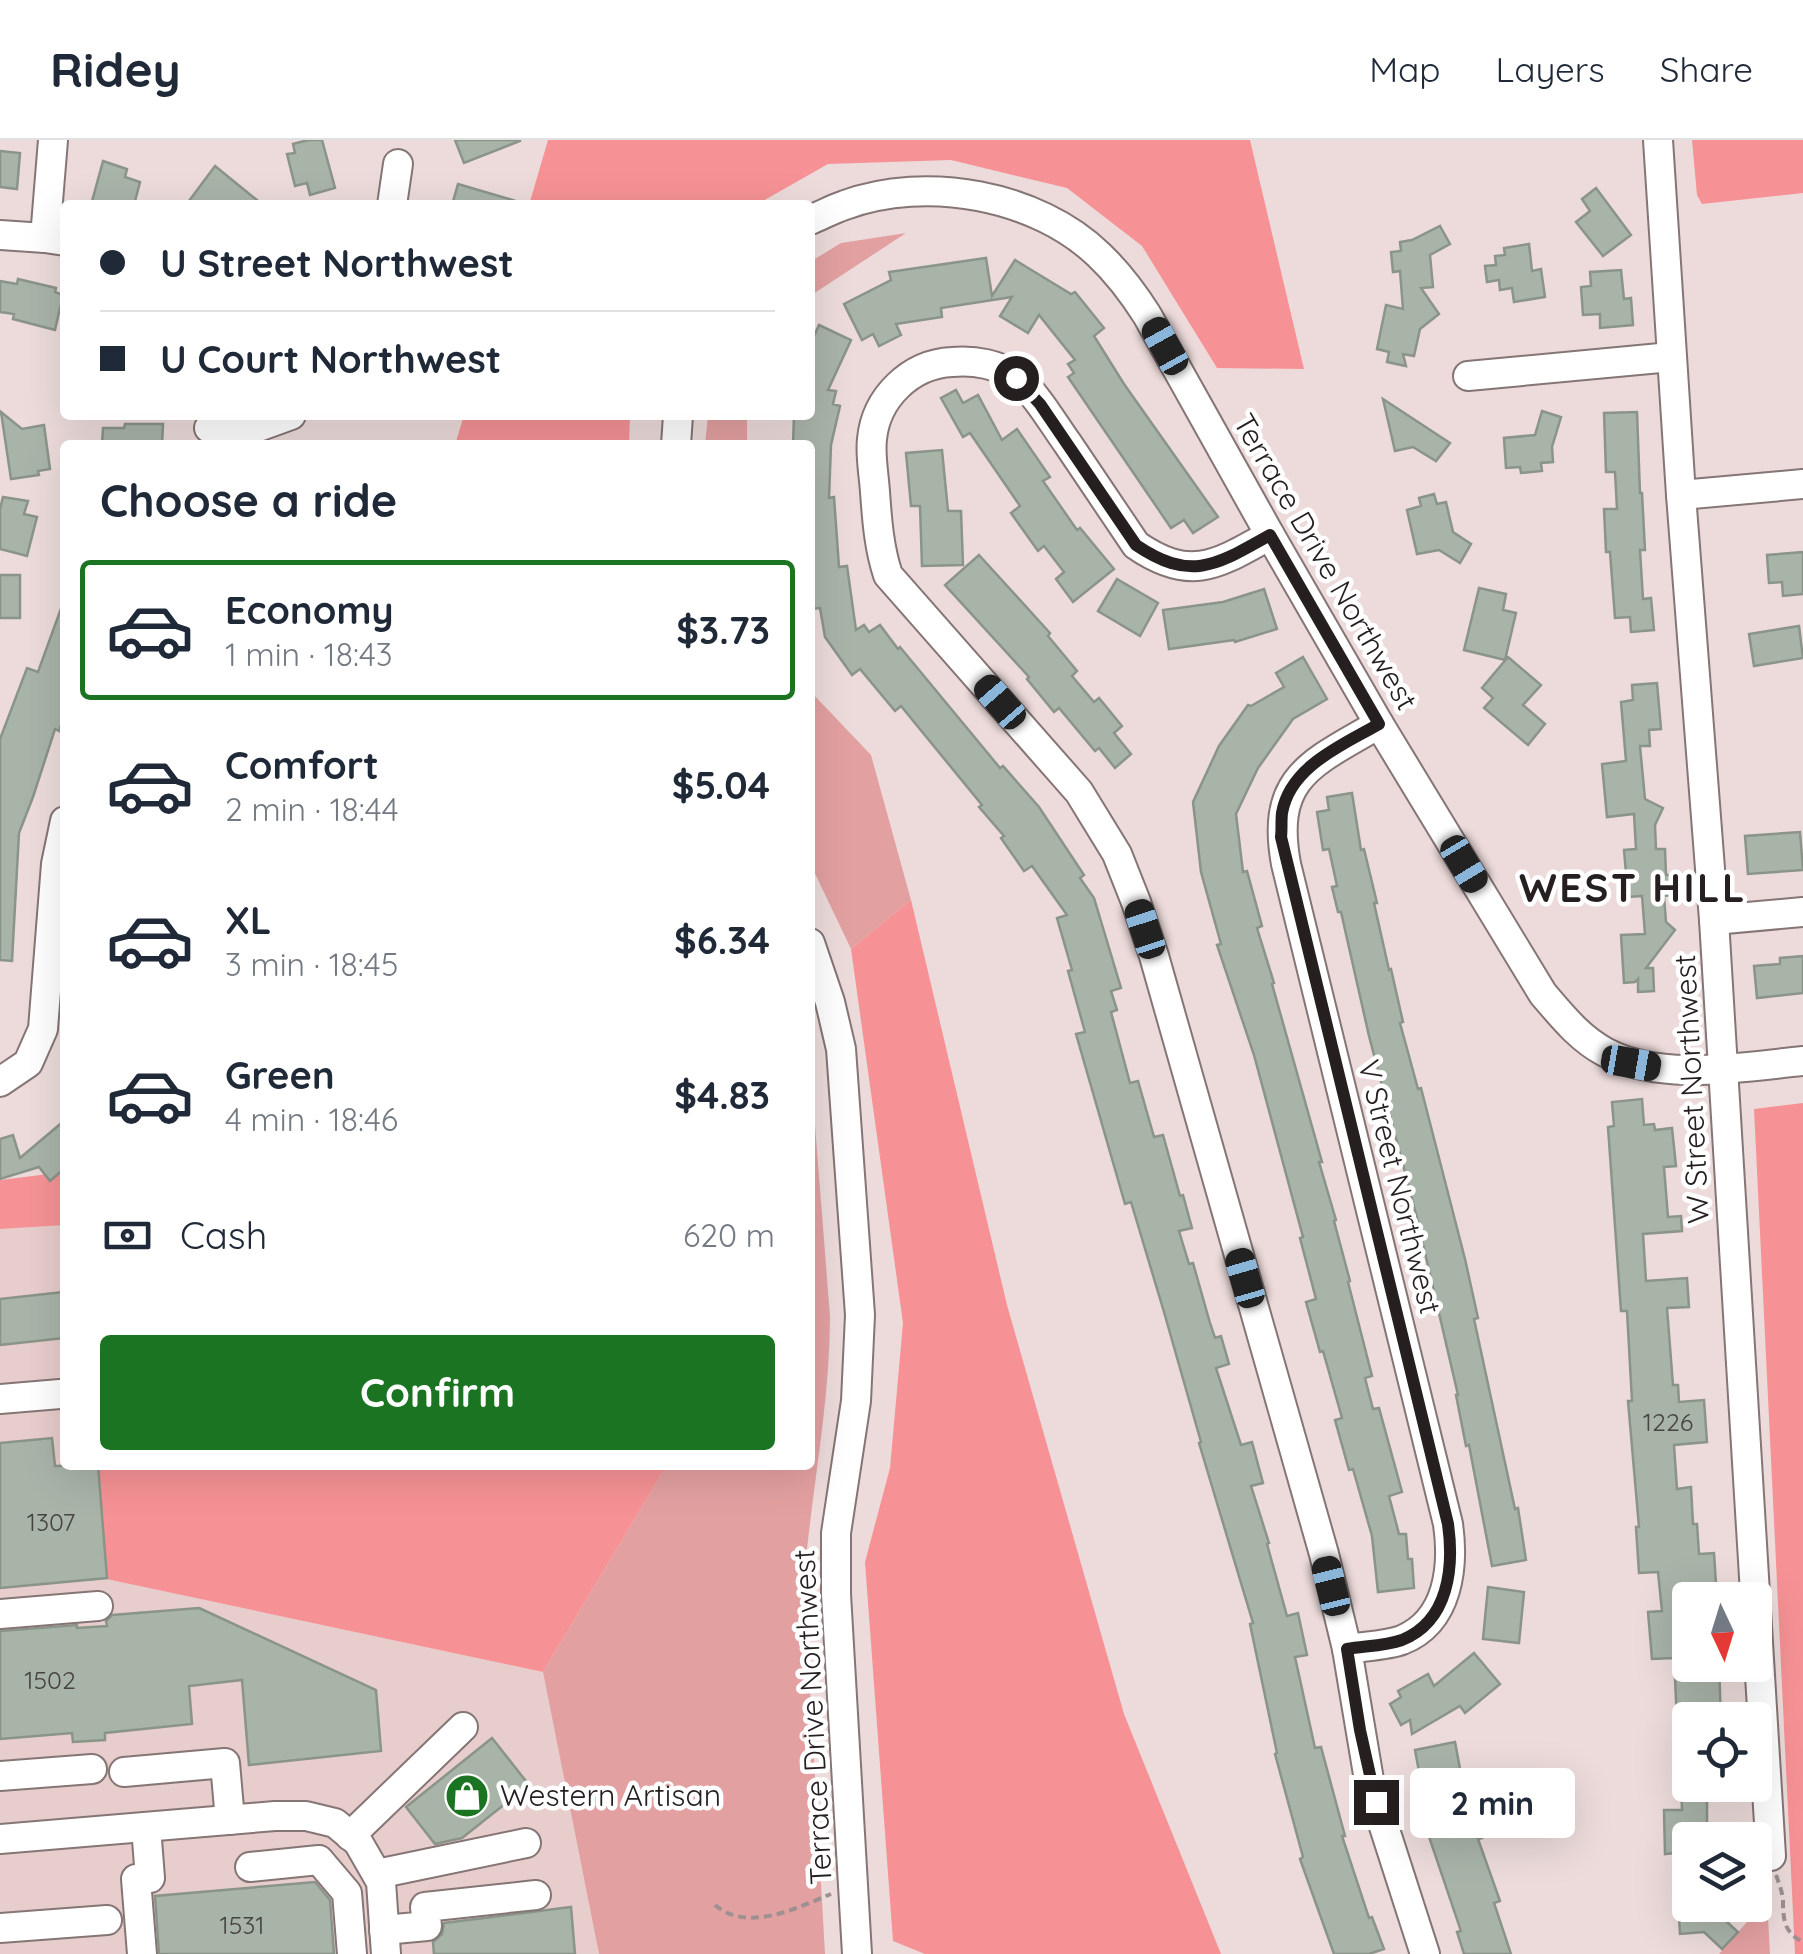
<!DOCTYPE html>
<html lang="en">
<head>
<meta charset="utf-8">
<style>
  body { margin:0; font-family:Quicksand,sans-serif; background:#f2f2f3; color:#1f2937; height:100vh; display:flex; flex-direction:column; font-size:38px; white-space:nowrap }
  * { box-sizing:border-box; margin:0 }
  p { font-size:32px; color:#747a83 }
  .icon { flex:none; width:55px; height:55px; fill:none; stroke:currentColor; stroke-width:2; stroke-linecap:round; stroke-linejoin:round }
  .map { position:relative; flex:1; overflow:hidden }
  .sheet { position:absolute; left:60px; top:300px; width:755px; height:1030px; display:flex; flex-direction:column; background:#fff; border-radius:10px; box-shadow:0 10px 40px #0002 }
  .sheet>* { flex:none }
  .hud { position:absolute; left:60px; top:60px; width:755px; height:220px; border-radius:10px; box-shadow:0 10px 40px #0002; display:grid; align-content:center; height:220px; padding:0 40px; background:#fff }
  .needle { width:65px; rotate:176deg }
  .fabs { position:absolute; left:1672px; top:1442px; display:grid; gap:20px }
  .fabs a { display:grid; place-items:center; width:100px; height:100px; border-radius:10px; background:#fff; box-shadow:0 10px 40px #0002; font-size:50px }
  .end { position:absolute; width:45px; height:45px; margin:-22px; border:12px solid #251f1f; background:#fff; box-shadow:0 0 0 5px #fff }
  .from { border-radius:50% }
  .bubble { position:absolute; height:70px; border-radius:10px; background:#fff; box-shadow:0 10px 40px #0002; font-size:32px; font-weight:700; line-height:70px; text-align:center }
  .car { position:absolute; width:30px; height:60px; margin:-30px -15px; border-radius:12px; box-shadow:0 0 8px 2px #0007; background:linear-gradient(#222 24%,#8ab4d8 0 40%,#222 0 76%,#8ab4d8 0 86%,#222 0) }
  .hud b { display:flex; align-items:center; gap:35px; height:95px; font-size:38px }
  .hud b+b { border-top:2px solid #e0e1e3 }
  .hud i { width:25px; height:25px; background:#1f2937 }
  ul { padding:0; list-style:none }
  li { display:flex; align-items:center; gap:30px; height:140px; margin:0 20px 15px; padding:0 20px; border:5px solid transparent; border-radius:10px }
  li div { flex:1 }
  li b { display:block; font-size:38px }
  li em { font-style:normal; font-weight:700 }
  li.selected { border-color:#1b7421 }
  li>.icon { width:90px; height:90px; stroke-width:1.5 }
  h2 { padding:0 40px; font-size:45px; line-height:120px }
  .pay { display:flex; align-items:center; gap:25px; height:110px; padding:0 40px; font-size:38px }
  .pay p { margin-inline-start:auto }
  .button { display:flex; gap:20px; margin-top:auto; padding:20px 40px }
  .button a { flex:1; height:115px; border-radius:10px; background:#1b7421; color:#fff; font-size:40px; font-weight:700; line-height:115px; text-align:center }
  header { display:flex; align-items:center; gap:60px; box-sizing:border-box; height:140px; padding:0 50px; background:#fff; border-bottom:2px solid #e0e1e3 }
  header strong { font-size:48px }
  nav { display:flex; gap:55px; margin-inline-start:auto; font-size:35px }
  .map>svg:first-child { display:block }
</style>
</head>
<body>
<header>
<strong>Ridey</strong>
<nav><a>Map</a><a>Layers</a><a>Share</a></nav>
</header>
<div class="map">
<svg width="1803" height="1814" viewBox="0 0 1803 1814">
  <rect width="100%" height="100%" fill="#eddbdb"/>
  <polygon fill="#e7cdcc" points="65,1085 65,1325 92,1325 97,1437 543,1532 599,1814 0,1814 0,1089"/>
  <g fill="#e3a0a1">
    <polygon points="906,93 810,156 810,122 841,103"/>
    <polygon points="708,275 747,275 747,305 705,305"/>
    <polygon points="810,551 871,615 911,760 851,809 810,723"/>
    <path d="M810,922L830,1176C830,1265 811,1353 804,1441L825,1814H599L543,1532L667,1325H810Z"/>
    <polygon points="1767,1759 1770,1814 1719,1814"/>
  </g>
  <g fill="#f69295">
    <polygon points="548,0 1250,0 1304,229 1217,228 1142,106 1067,48 951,20 828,24 756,65 529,65"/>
    <polygon points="1692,0 1803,0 1803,53 1702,64 1697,55"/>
    <polygon points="464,275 630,275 629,305 455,305"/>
    <polygon points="911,760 1007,1165 1124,1574 1221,1814 925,1814 893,1801 865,1422 890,1328 903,1183 851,809"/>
    <polygon points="1803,963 1803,1814 1795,1814 1754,969"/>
    <polygon points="65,1032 65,1085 0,1089 0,1040"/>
    <polygon points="92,1325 667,1325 543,1532 97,1437"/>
  </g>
  <g fill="#a9b4a9" stroke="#8a9489" stroke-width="2.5">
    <polygon points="308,0 322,0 335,48 310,55 307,43 295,46 287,14 295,13 293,4"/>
    <polygon points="455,0 520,0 520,1 464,23"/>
    <polygon points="0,11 20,13 17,49 0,47"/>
    <polygon points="103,21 127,29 125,37 140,42 134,65 91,65"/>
    <polygon points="215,26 263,65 186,65"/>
    <polygon points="458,44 516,61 515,65 452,65"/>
    <polygon points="1596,48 1631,95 1603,116 1576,82 1590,71 1582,59"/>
    <polygon points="1440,86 1450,104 1430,115 1433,147 1421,148 1439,174 1420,189 1414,216 1403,214 1406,226 1387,222 1389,212 1377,209 1386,165 1403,169 1400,131 1393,132 1391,112 1401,111 1400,102 1412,100"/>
    <polygon points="1529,104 1532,131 1541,129 1545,157 1514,162 1512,148 1500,150 1499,140 1487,142 1485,126 1496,125 1495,116 1505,115 1504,108"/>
    <polygon points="986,118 992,156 1015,120 1071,154 1075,152 1104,188 1094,196 1124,244 1218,377 1193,393 1184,380 1171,388 1068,237 1074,233 1068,224 1075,220 1039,175 1028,193 1000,176 1012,157 941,168 942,177 896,184 901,195 879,206 873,194 862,200 844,164 891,140 889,132"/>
    <polygon points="1621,130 1624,159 1631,158 1633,185 1600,188 1600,174 1583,175 1581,147 1591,146 1590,132"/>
    <polygon points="18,139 56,148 55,152 63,155 55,190 13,179 14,174 0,172 0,141 17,144"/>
    <polygon points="819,185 851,200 828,250 836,251 833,264 840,266 831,305 829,358 834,357 839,427 847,426 856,490 864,485 869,492 880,485 898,509 900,507 1000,628 1003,626 1039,667 1084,735 1080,738 1094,758 1121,848 1111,851 1117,870 1111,872 1130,943 1138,941 1154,997 1163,995 1180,1056 1183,1055 1192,1088 1179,1091 1189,1124 1193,1123 1210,1183 1215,1198 1221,1196 1229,1224 1216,1228 1241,1305 1252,1302 1263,1343 1251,1346 1269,1403 1267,1404 1287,1476 1298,1473 1307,1515 1295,1517 1315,1608 1321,1607 1345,1696 1342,1696 1369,1778 1372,1777 1384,1809 1369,1814 1334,1814 1300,1719 1303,1717 1275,1614 1277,1613 1250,1484 1253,1483 1199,1303 1201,1302 1164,1172 1131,1062 1125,1064 1076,894 1085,892 1068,831 1072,830 1057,778 1067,775 1032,726 1024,731 1001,698 1004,696 979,667 982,665 901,566 895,571 860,529 852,535 825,497 820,468 810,469 810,305 793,305 794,275 810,275 810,252 814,235 810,233 810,205"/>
    <polygon points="956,250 963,263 978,255 1002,300 1017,289 1050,337 1043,341 1077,390 1080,388 1114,429 1073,462 1056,439 1064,432 1044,406 1038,411 1011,373 1020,366 970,293 963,297 941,258"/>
    <polygon points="1383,259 1450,303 1436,321 1413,307 1395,311"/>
    <polygon points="1542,271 1561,277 1552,307 1553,322 1541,323 1542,331 1521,333 1520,327 1506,328 1504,298 1535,295"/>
    <polygon points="1,272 22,289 44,285 50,329 38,331 39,335 11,339"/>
    <polygon points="1637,272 1640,353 1642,353 1645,410 1640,410 1643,459 1651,458 1654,490 1631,492 1630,477 1615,478 1610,412 1606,412 1604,369 1617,369 1615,332 1606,332 1604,273"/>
    <polygon points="125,284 163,284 162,305 102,305 103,288 124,288"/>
    <polygon points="942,310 948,371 961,371 963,425 922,426 920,366 911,366 906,313"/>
    <polygon points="1434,354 1437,364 1446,362 1453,392 1471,404 1460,423 1439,410 1417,414 1407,370 1421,366 1419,358"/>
    <polygon points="3,357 28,361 24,374 37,377 27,416 0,409 0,369"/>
    <polygon points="1803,412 1803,454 1783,456 1782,442 1769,443 1767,415"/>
    <polygon points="979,415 1050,493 1048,496 1077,531 1072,536 1094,562 1099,558 1122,586 1114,593 1131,614 1115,628 1099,608 1095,611 1059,568 1054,572 1027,539 1029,537 945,445"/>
    <rect x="0" y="435" width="20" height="43"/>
    <polygon points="1117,439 1158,463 1140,496 1098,471"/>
    <polygon points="1479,448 1506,454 1503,470 1516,473 1505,520 1464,510"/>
    <polygon points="1264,449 1277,489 1235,502 1234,500 1169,509 1163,470 1223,462"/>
    <polygon points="63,463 65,464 65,573 59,591 55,589 33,657 19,693 12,821 0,820 0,599 27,528 38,532"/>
    <polygon points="1799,486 1803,518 1754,526 1749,494"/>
    <polygon points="1303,517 1327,559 1293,579 1258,628 1236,674 1243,732 1247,731 1262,786 1257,788 1274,843 1272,844 1322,1022 1319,1022 1336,1080 1334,1081 1350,1141 1348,1142 1372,1236 1365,1238 1373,1269 1379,1268 1402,1352 1389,1356 1399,1394 1406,1394 1408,1419 1412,1419 1414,1448 1378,1452 1372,1396 1353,1329 1349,1330 1335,1280 1342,1278 1323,1211 1320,1212 1306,1162 1316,1159 1300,1098 1303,1097 1254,915 1217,805 1221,804 1201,732 1193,662 1219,606 1248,565 1251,566 1284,547 1276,533"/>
    <polygon points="1508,517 1541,545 1523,565 1545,584 1528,605 1484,568 1493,558 1482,548"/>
    <polygon points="1657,543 1661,589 1649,590 1650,606 1640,606 1645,659 1663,668 1655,685 1656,709 1665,709 1666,735 1671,735 1672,755 1664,756 1666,782 1675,790 1646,828 1653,828 1654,851 1638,852 1638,839 1635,842 1624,843 1621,795 1645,794 1642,756 1628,757 1624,710 1636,709 1634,674 1607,677 1602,624 1626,621 1621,562 1633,560 1632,545"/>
    <polygon points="1352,653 1361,710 1364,709 1377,763 1374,763 1389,830 1391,829 1403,882 1400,883 1418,949 1421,948 1465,1119 1478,1178 1474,1179 1515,1369 1518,1368 1526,1420 1492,1426 1469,1305 1466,1306 1456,1255 1458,1255 1416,1074 1369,896 1341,772 1338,772 1332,747 1337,746 1329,709 1323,710 1317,672 1329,670 1327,657"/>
    <polygon points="1800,692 1803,730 1748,734 1745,696"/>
    <polygon points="1803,816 1803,853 1757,858 1754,826 1780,824 1780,818"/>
    <polygon points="1642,959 1644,985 1654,984 1655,990 1672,988 1676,1026 1664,1027 1668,1077 1681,1076 1682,1091 1643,1094 1646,1141 1687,1138 1689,1167 1667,1168 1673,1245 1678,1245 1679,1262 1704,1260 1707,1302 1674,1305 1677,1349 1691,1347 1693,1384 1697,1384 1699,1414 1714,1413 1716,1444 1702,1444 1703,1460 1690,1460 1690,1525 1719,1525 1721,1580 1677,1580 1674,1518 1652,1519 1648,1472 1662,1471 1658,1432 1639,1433 1636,1387 1639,1387 1628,1261 1632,1261 1627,1171 1621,1171 1608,987 1614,986 1612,962"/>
    <polygon points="65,980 65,1028 50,1041 39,1027 0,1039 0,999 13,995 20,1018"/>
    <polygon points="64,1152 65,1198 0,1205 0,1159"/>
    <polygon points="52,1298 55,1326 98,1325 107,1438 0,1448 0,1303"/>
    <polygon points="1488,1447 1524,1452 1519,1503 1483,1499"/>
    <polygon points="199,1468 376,1550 381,1611 249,1625 242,1540 189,1546 192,1584 105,1593 105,1600 73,1602 72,1593 0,1599 0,1491 77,1485 77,1488 107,1486 106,1481 112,1475"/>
    <polygon points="1474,1513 1500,1544 1465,1573 1460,1566 1412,1594 1410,1580 1401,1585 1390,1564 1401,1557 1398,1551 1428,1534 1434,1546"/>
    <polygon points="492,1598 529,1645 462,1698 435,1704 406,1667"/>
    <polygon points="1455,1602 1466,1661 1469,1660 1482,1698 1478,1699 1500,1761 1494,1763 1511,1814 1464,1814 1457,1792 1461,1791 1422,1676 1427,1674 1415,1610"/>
    <polygon points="1681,1645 1707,1645 1707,1700 1690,1700 1690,1765 1683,1765 1714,1765 1714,1770 1738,1792 1722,1809 1704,1792 1680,1794 1675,1713 1665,1714 1664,1670 1682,1670"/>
    <polygon points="315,1742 330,1760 334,1814 159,1814 155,1756"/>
    <polygon points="571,1767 575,1814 434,1814 433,1802 442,1794 444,1783"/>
  </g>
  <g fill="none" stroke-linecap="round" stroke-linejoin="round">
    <defs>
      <g id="minor">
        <polyline points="53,0 45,98 65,101"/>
        <polyline points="1658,0 1681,355 1714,780 1771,1716"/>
        <polyline points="392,65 398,24"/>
        <path d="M810,80C822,75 833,69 845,65C926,35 1037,55 1099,115C1118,133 1133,153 1147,175L1270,395L1379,584L1543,854C1562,876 1579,898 1605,912C1661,942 1742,927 1803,921"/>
        <polyline points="0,95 45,98"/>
        <polyline points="1468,236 1671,217"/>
        <polyline points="209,288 258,287 291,275"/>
        <polyline points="676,305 678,275"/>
        <polyline points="1681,355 1803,344"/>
        <path d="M1270,395C1218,424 1191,443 1136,405C1113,371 1091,338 1068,304C1052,282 1038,256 1017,238C999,224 974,220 952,222C910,224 876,258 872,299C870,316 874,335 875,352C877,380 879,408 888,435L1079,652L1117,714L1136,762L1154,816L1324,1414L1347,1509L1369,1640L1425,1814"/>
        <polyline points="1714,780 1803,772"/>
        <polyline points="810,803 830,862 841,909 860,1175 856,1261 836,1393 836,1454 857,1814"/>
        <polyline points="0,942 28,923 43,889 56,724 65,681"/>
        <polyline points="0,1259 60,1254"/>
        <polyline points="0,1474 98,1466"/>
        <path d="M1347,1509C1364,1506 1386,1506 1402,1500C1449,1481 1454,1426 1448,1384L1286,724C1270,636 1313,623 1379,584"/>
        <polyline points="124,1632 225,1623 230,1680"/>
        <polyline points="0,1636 92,1629"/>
        <polyline points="350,1696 463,1587"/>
        <polyline points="0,1699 275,1676 306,1676 335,1683 358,1702 381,1742 386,1814"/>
        <polyline points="250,1727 319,1720 347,1753 352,1814"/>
        <polyline points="377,1734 526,1703"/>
        <polyline points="0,1788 107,1780"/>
        <polyline points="384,1790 427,1786 425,1767 536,1755"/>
        <polyline points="142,1814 136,1739 150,1738 146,1687"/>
      </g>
    </defs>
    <use href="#minor" stroke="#857575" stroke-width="32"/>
    <g stroke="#9d9090" stroke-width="4" stroke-dasharray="8 5" stroke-linecap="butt">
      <path d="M1776,1735C1779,1743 1782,1751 1783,1760C1783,1779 1784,1793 1803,1802"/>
      <path d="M715,1765C747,1793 797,1768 831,1754"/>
    </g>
    <use href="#minor" stroke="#fff" stroke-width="28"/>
  </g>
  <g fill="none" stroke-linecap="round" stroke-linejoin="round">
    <path stroke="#251f1f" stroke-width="12" d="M1016,238L1040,264L1136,405C1192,443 1218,424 1270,395L1379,584C1343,605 1290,626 1282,673C1281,681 1282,689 1281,697L1448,1384C1454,1427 1449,1481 1402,1500C1385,1506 1364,1506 1347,1509L1360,1590L1376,1662"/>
  </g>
  <defs>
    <symbol id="shop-disc" viewBox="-11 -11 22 22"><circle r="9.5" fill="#1b7421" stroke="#fff"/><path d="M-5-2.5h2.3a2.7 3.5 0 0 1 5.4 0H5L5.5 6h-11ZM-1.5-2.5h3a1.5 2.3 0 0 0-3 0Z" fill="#fff"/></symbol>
  </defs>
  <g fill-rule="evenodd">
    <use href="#shop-disc" x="442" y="1631" width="50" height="50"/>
  </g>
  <g text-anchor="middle" stroke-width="9" stroke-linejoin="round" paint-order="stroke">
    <g font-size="25" fill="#464442">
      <text x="1668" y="1291">1226</text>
      <text x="51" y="1391">1307</text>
      <text x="50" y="1549">1502</text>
      <text x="242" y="1794">1531</text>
    </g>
    <g font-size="30" fill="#251f1f" stroke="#fff">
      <text transform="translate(1325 422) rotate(60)" y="10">Terrace Drive Northwest</text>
      <text transform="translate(1692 949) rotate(-93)" y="10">W Street Northwest</text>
      <text transform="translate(1399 1047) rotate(76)" y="10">V Street Northwest</text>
      <text transform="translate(813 1577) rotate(-93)" y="10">Terrace Drive Northwest</text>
    </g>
    <g font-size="30" fill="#251f1f" stroke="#fff" text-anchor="start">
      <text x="500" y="1666">Western Artisan</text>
    </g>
    <g font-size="40" font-weight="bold" letter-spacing="2.5" fill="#251f1f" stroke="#fff">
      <text x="1633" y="762">WEST HILL</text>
    </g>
  </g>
</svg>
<div class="fabs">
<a><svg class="needle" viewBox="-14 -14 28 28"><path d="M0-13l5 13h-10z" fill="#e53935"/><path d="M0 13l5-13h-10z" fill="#747a83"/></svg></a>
<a><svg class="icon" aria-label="locate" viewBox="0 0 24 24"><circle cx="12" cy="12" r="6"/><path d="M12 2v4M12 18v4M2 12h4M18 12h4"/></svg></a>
<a><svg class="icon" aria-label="layers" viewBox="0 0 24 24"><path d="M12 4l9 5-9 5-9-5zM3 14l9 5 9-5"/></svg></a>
</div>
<i class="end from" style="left:1016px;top:238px"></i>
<i class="end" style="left:1376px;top:1662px"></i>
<div class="bubble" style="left:1410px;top:1628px;width:165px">2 min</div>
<i class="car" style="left:1165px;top:206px;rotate:331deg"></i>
<i class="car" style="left:1000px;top:562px;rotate:319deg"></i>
<i class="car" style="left:1464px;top:724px;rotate:149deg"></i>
<i class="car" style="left:1145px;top:789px;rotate:342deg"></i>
<i class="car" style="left:1631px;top:923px;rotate:100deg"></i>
<i class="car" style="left:1245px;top:1138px;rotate:344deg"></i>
<i class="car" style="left:1331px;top:1446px;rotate:346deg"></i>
<div class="hud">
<b><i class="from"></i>U Street Northwest</b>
<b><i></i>U Court Northwest</b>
</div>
<section class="sheet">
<h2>Choose a ride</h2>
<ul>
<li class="selected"><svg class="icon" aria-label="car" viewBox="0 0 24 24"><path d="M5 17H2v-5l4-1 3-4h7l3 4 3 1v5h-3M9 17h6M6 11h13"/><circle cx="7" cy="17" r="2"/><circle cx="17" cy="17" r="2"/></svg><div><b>Economy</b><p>1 min · 18:43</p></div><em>$3.73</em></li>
<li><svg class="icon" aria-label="car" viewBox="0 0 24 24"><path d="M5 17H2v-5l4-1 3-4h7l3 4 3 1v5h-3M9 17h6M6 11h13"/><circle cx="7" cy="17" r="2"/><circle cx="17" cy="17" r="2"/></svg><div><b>Comfort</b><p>2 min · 18:44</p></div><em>$5.04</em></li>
<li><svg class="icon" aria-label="car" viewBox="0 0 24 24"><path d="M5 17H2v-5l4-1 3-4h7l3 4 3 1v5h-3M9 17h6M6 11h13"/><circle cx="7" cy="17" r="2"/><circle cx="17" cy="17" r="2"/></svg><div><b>XL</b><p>3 min · 18:45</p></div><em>$6.34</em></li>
<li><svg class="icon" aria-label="car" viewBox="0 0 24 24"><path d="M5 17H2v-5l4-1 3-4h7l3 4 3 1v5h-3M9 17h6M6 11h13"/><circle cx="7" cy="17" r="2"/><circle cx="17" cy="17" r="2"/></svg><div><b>Green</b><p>4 min · 18:46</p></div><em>$4.83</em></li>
</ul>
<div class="pay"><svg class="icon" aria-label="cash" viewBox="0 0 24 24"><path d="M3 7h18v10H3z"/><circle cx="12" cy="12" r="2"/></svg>Cash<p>620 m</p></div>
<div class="button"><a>Confirm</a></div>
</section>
</div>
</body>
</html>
